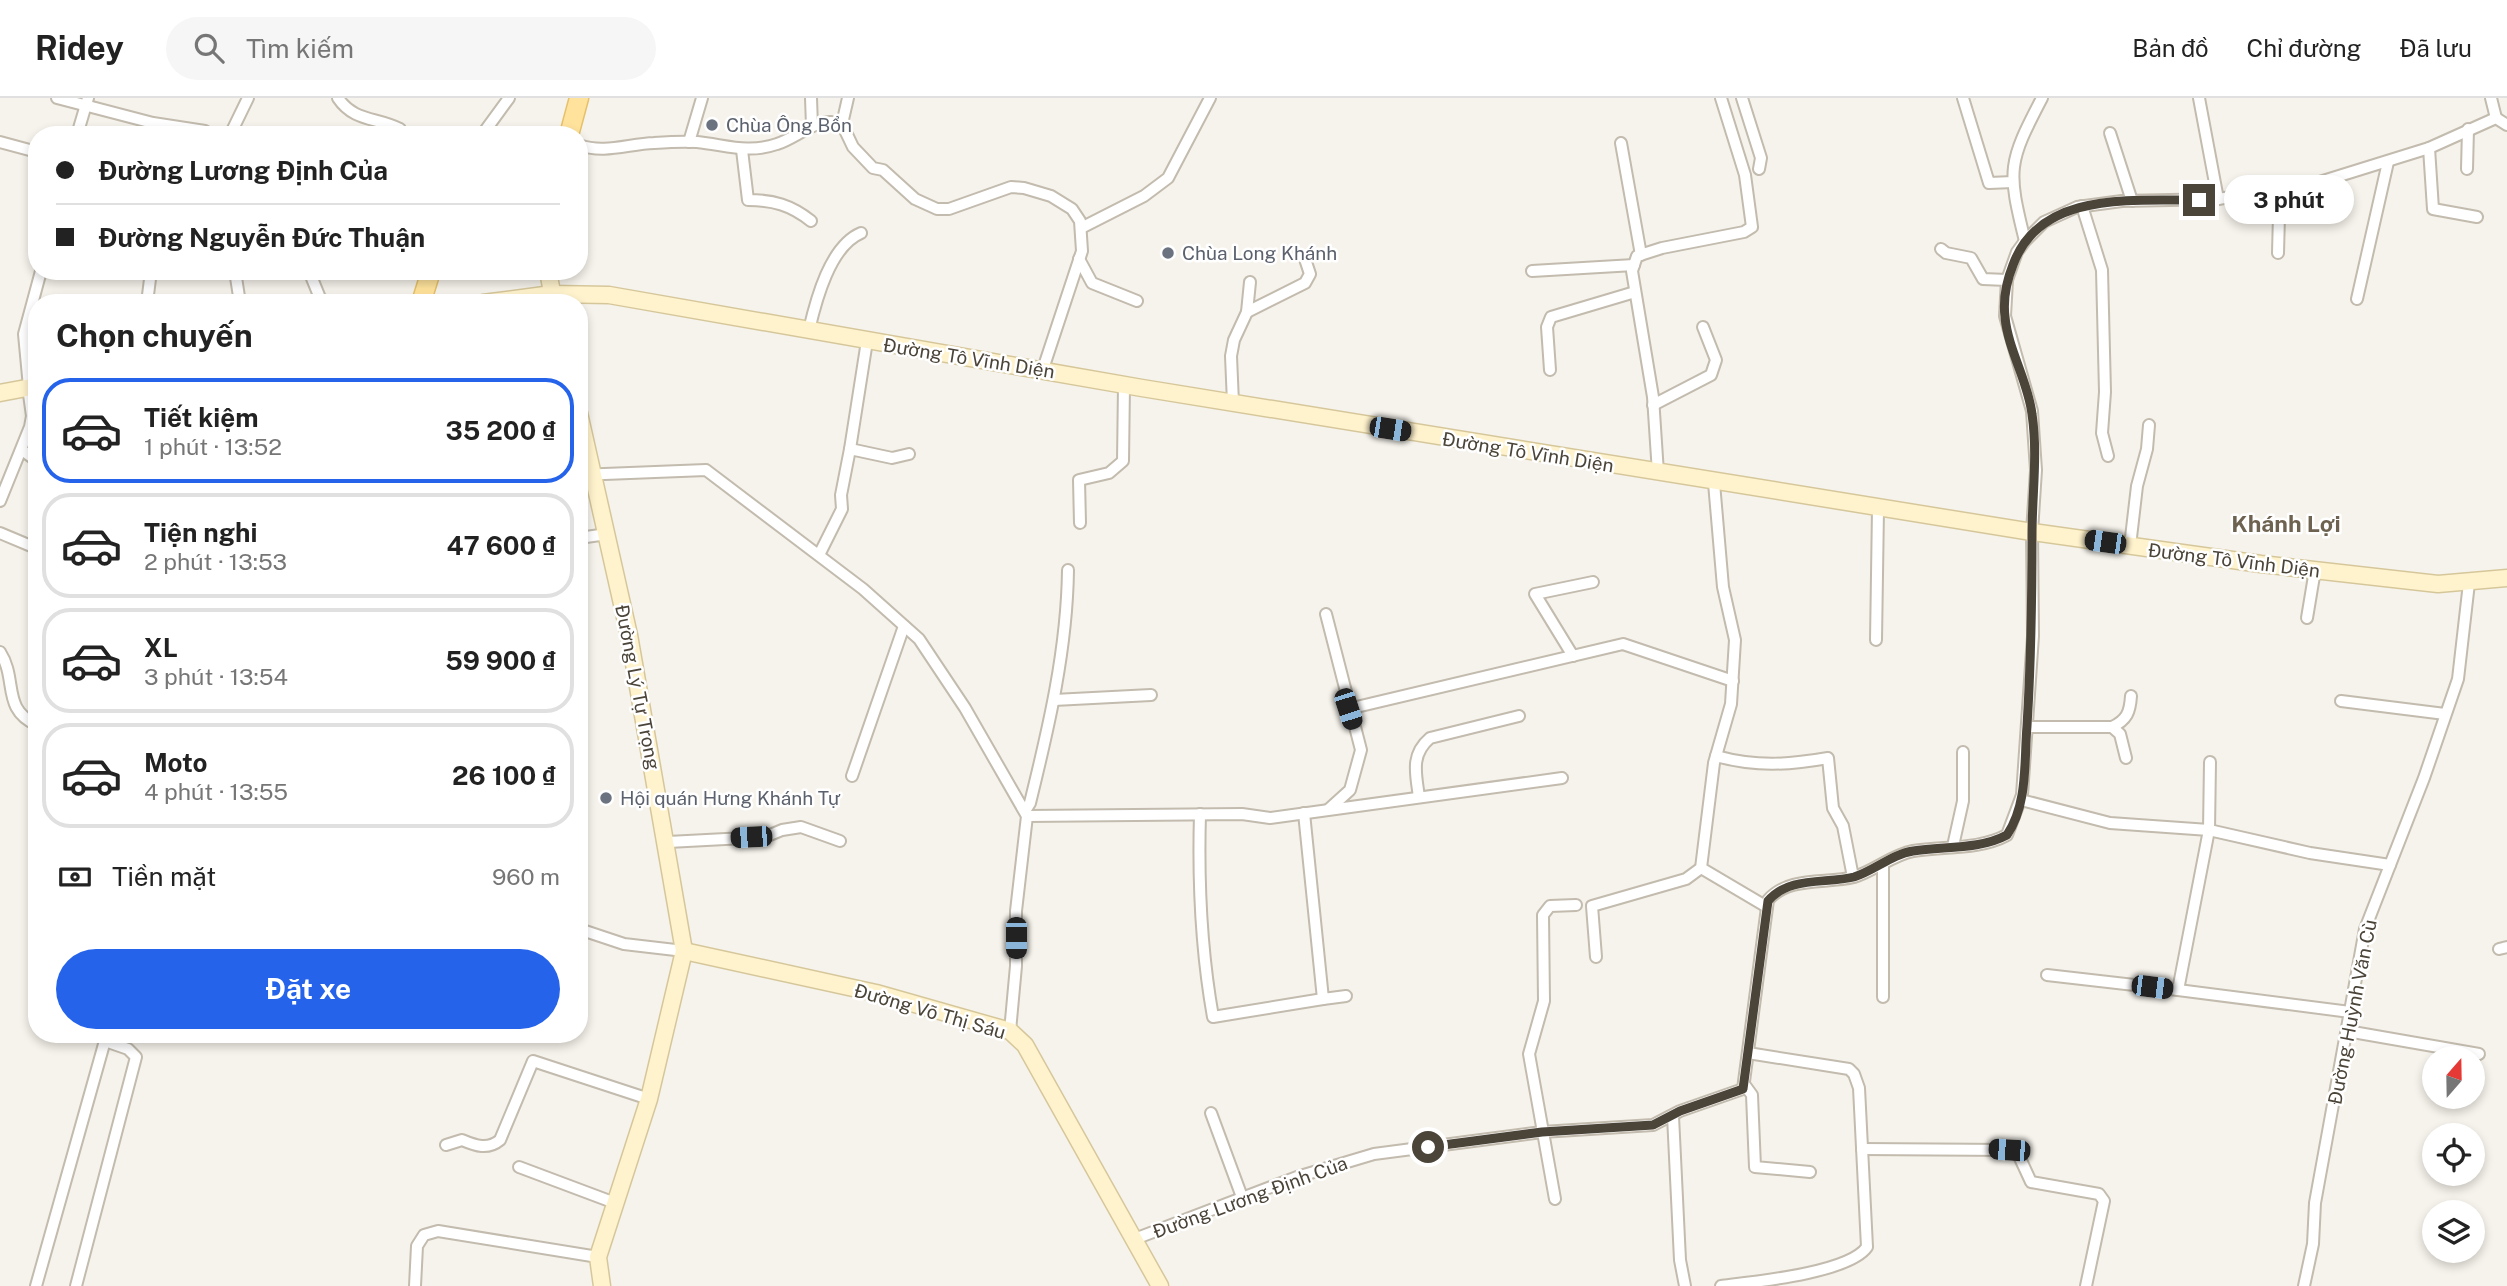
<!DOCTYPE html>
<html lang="vi">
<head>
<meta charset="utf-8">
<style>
  body { margin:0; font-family:"Public Sans",sans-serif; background:#f6f6f6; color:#222; height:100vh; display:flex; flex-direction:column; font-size:26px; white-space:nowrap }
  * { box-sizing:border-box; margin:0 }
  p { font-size:23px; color:#767676 }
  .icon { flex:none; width:38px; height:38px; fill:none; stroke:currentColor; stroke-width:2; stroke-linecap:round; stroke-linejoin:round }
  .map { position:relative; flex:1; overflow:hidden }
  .panel { position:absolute; left:28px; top:196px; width:560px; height:749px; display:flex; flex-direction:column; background:#fff; border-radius:28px; box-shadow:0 4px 10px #0003 }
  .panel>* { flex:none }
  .top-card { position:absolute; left:28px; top:28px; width:560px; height:154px; border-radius:28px; box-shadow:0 4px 10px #0003; display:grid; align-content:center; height:154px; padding:0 28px; background:#fff }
  .needle { width:46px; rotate:20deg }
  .buttons { position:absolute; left:2422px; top:948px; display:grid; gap:14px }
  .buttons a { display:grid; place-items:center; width:63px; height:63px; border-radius:50%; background:#fff; box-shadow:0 4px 10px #0003; font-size:35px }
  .end { position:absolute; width:32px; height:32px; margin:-16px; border:9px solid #4b4439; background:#fff; box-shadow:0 0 0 4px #fff }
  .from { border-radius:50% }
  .bubble { position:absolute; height:49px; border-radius:24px; background:#fff; box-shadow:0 4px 10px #0003; font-size:23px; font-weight:700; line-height:49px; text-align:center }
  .car { position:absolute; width:21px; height:42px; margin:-21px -10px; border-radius:9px; box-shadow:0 0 5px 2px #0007; background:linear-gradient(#222 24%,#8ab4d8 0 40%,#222 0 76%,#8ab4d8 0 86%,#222 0) }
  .top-card b { display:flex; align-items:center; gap:24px; height:66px; font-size:26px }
  .top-card b+b { border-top:2px solid #e0e0e0 }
  .top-card i { width:18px; height:18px; background:#222 }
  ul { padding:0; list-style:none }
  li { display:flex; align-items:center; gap:21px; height:105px; margin:0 14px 10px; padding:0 14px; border:4px solid #e0e0e0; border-radius:28px }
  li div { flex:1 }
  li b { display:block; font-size:26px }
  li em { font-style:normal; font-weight:700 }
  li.selected { border-color:#2563eb }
  li>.icon { width:63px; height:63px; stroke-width:1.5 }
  h2 { padding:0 28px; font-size:32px; line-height:84px }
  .pay { display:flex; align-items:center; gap:18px; height:77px; padding:0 28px; font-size:26px }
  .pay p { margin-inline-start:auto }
  .button { display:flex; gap:14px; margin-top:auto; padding:14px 28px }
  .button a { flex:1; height:80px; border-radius:42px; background:#2563eb; color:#fff; font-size:28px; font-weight:700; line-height:80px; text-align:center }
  header { display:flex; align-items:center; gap:42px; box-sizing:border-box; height:98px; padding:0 35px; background:#fff; border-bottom:2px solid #e0e0e0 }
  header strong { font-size:33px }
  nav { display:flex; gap:38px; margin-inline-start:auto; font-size:24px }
  .search { width:490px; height:63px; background:#f6f6f6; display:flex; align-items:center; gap:18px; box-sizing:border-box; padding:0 24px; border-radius:38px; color:#767676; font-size:26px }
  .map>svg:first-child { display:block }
</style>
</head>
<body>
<header>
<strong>Ridey</strong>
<div class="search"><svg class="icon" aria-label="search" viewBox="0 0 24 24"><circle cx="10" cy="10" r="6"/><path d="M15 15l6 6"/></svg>Tìm kiếm</div>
<nav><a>Bản đồ</a><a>Chỉ đường</a><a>Đã lưu</a></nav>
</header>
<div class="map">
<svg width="2507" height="1188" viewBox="0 0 2507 1188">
  <rect width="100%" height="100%" fill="#f6f3ec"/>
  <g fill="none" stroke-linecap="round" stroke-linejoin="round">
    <defs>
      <g id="street">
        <polyline points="57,0 153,25 205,33 211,37"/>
        <path d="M338,0C354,24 377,19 400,31L402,37"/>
        <polyline points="811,0 812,28"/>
        <polyline points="1742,0 1761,60 1759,71"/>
        <polyline points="1963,0 1989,85 2013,84"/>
        <polyline points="2199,0 2218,101"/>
        <polyline points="2491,0 2496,20"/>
        <polyline points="842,26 848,0"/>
        <polyline points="2110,35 2132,103"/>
        <polyline points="77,37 88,0"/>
        <polyline points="230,37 248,0"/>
        <polyline points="482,37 509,0"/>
        <polyline points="0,44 37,54"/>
        <polyline points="689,44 702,0"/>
        <polyline points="1621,45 1641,157"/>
        <path d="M579,47C604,56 628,46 654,45C668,44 683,43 697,44C726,47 748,56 777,46C799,39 818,17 842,26L853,49L873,70L883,72L915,101L937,111H949L1011,89L1024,90L1051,98L1072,111L1080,123L1082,153L1043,271"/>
        <polyline points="2429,50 2433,111 2477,119"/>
        <path d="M742,52L748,102C773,102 791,107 811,123"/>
        <polyline points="2467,71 2468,31"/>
        <polyline points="2255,96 2279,117 2278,155"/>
        <polyline points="2082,108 2102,172 2105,294 2102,335 2108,358"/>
        <polyline points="1081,130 1144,98 1168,80 1210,0"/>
        <path d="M2025,143C2007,71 2008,65 2042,0"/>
        <polyline points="1941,151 1946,155 1971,160 1983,181 2007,182"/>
        <polyline points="1079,161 1092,185 1137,203"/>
        <polyline points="235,173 240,205"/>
        <polyline points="309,173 320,200 327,205"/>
        <polyline points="1532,173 1634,167"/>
        <polyline points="2357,201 2388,64"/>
        <polyline points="147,205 151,173"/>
        <polyline points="1247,214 1305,185 1310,176 1305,161"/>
        <path d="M809,232C816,202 830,148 861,135"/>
        <polyline points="1550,272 1547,229 1551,219 1635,194"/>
        <polyline points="29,289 24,236 41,173"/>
        <polyline points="1233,305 1231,258 1234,242 1247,214 1250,184"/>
        <polyline points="1653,307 1711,277 1716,262 1703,229"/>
        <polyline points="850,351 867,243"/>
        <polyline points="22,352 37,363"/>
        <polyline points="1658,375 1653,299 1632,173 1637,158 1662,150 1744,134 1752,129 1745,77 1721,0"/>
        <polyline points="579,377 706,372 863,491 919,541 965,610 1027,718 1016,813 1016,868 1010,933"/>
        <polyline points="1714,385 1723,489 1735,542 1731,606 1714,665 1701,770 1767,809"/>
        <polyline points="0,403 30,329 32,318 28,289"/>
        <polyline points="1080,425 1079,382 1109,375 1123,363 1124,287"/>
        <polyline points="0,435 31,448"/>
        <polyline points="579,440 607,436"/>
        <polyline points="2130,448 2137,388 2147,351 2149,327"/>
        <polyline points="819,457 842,411 841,397 850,351 892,360 909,356"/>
        <polyline points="1326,516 1361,652 1350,692 1329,711"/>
        <polyline points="2307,520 2315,472"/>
        <polyline points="1876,542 1878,411"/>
        <path d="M0,554C18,582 1,611 37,627"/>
        <polyline points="1573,558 1535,496 1593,484"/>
        <polyline points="1054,602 1151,597"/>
        <polyline points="2341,603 2445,616"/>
        <polyline points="1348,611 1623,546 1733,583"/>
        <path d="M2027,629H2112C2127,622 2130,614 2131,598"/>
        <polyline points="2112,629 2120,636 2126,660"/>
        <path d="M1716,658C1756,669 1788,667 1828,660L1833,710L1843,728L1853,779"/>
        <polyline points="2210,664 2209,732 2178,892 2350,914"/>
        <polyline points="852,678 904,528"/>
        <path d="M1419,699C1416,676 1410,657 1430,640L1519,618"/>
        <polyline points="2021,702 2110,725 2209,732 2310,755 2390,767"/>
        <path d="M1025,713L1030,705C1049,628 1067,551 1068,472"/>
        <polyline points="1304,715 1323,901 1346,898"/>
        <path d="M1200,716C1198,784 1201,852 1213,919L1323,901"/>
        <polyline points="1027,718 1242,716 1270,720 1562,680"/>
        <polyline points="668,744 765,739 782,732 801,729 840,743"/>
        <polyline points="1953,748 1963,703 1963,654"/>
        <polyline points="1883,766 1883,899"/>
        <polyline points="579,831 624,846 684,853"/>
        <polyline points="2499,851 2507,849"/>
        <polyline points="1596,859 1592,808 1686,781 1701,770"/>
        <polyline points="2047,877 2178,892"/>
        <polyline points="2347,933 2479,956"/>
        <polyline points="1744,986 1752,997 1755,1069 1810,1074"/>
        <polyline points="1211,1015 1242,1099"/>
        <polyline points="1673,1018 1680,1162 1685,1188"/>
        <path d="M446,1047L462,1042C476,1048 488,1052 500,1042L533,963L649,1001"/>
        <polyline points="1862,1051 2009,1052 2019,1058 2031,1084 2099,1096 2104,1103 2086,1188"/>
        <polyline points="519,1069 615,1105"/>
        <polyline points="1555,1101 1529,956 1544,903 1543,817 1550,808 1576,807"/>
        <path d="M1132,1142L1297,1079L1374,1056L1542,1034L1653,1027L1680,1013L1743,991L1768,802C1789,778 1825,786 1854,779C1874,773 1892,757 1913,753C1944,748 1979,752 2007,737L2022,697L2033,538L2032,434L2036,372L2032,313L2005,218L2007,182L2017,154L2025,143L2044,124L2077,109L2122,103L2218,101L2310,87L2429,50L2496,20L2507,27"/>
        <polyline points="36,1188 106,939"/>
        <polyline points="76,1188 136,959 128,951 105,943"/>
        <polyline points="415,1188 417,1148 424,1137 438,1133 598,1159"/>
        <path d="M1721,1188C1753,1184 1849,1175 1867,1149L1859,990L1854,976L1849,971L1748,955"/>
        <polyline points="2304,1188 2313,1146 2315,1105 2365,831 2424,680 2458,581 2469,485"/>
      </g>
      <g id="secondary">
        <polyline points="548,173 554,205"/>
        <polyline points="483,205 552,196 609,197 1142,290 2032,434 2261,466 2438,486 2507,480"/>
        <polyline points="0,295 37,288"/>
        <polyline points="579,315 629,537 684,853 649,1001 598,1159 602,1188"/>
        <polyline points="684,853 876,895 1010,933 1025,947 1160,1188"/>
      </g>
      <g id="primary">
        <polyline points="569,37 579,0"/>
        <polyline points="421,205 431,173"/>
      </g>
    </defs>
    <use href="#street" stroke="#c2bbae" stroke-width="14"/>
    <use href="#secondary" stroke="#d6c79b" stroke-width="19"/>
    <use href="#primary" stroke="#e6c16a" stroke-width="21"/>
    <use href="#street" stroke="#fff" stroke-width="10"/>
    <use href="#secondary" stroke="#fff3cd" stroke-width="16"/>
    <use href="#primary" stroke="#ffe39c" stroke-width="18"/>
  </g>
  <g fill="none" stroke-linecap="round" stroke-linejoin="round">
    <path stroke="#4b4439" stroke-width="9" d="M1428,1049L1542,1034L1653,1027L1680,1013L1743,991L1768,803C1789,778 1825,786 1854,779C1874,773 1892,756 1913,753C1944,748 1979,752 2007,737C2028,706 2024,664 2027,628C2031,564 2032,502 2032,437C2032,396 2038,357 2032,316C2028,283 2008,252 2005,219C2003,202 2007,182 2013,167C2040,92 2134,103 2199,102"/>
  </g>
  <g fill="#6b7280" stroke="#fff" stroke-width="2.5">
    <circle cx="712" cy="27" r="7"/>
    <circle cx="1168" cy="155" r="7"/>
    <circle cx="606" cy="700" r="7"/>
  </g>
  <g text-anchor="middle" stroke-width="5" stroke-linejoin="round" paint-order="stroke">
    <g font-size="19" fill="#5b616d" stroke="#fff" text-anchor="start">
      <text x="726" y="34">Chùa Ông Bổn</text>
      <text x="1182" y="162">Chùa Long Khánh</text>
      <text x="620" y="707">Hội quán Hưng Khánh Tự</text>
    </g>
    <g font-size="19" fill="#4b4439" stroke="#fff">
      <text transform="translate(969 260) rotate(9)" y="7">Đường Tô Vĩnh Diện</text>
      <text transform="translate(1528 354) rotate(9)" y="7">Đường Tô Vĩnh Diện</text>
      <text transform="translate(2234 462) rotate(7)" y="7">Đường Tô Vĩnh Diện</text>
      <text transform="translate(638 589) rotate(79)" y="7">Đường Lý Tự Trọng</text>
      <text transform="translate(930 913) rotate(16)" y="7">Đường Võ Thị Sáu</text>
      <text transform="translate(2352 914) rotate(-79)" y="7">Đường Huỳnh Văn Cù</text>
      <text transform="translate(1250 1099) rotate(-20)" y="7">Đường Lương Định Của</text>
    </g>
    <g font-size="23" font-weight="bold" fill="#6e6250" stroke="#fff">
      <text x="2286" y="434">Khánh Lợi</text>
    </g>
  </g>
</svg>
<div class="buttons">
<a><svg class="needle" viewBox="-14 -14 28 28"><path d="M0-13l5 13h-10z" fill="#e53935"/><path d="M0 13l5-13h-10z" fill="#767676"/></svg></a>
<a><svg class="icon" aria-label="locate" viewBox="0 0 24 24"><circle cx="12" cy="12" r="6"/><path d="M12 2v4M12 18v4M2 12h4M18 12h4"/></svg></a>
<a><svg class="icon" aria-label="layers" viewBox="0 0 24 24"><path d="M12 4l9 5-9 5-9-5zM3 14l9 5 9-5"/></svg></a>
</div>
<i class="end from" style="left:1428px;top:1049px"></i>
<i class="end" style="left:2199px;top:102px"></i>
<div class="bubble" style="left:2224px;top:77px;width:130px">3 phút</div>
<i class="car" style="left:1390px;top:331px;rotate:99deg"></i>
<i class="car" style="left:2105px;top:444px;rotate:278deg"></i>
<i class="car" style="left:1348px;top:611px;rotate:162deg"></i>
<i class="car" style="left:751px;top:739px;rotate:267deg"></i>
<i class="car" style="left:1016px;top:840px;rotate:180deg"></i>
<i class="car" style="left:2152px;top:889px;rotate:97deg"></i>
<i class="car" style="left:2009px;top:1052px;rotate:274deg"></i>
<div class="top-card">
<b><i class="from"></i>Đường Lương Định Của</b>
<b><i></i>Đường Nguyễn Đức Thuận</b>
</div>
<section class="panel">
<h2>Chọn chuyến</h2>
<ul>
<li class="selected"><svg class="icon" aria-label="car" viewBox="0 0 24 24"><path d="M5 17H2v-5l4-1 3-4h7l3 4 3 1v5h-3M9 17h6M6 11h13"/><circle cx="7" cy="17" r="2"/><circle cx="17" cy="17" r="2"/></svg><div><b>Tiết kiệm</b><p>1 phút · 13:52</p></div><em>35 200 ₫</em></li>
<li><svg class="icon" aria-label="car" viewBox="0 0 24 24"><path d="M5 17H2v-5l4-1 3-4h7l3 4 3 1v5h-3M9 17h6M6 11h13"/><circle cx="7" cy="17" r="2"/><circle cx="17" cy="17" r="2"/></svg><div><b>Tiện nghi</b><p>2 phút · 13:53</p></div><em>47 600 ₫</em></li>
<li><svg class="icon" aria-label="car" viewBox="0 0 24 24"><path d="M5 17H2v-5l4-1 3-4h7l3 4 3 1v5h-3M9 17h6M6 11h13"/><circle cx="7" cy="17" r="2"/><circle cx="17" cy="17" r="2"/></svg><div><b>XL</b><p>3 phút · 13:54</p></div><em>59 900 ₫</em></li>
<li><svg class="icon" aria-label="car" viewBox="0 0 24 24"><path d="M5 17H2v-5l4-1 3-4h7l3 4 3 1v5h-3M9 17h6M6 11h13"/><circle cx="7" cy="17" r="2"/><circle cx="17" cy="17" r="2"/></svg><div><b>Moto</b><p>4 phút · 13:55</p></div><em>26 100 ₫</em></li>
</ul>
<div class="pay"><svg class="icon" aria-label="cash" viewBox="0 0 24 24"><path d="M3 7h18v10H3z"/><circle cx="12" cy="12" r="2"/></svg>Tiền mặt<p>960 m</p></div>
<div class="button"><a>Đặt xe</a></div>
</section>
</div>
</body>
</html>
